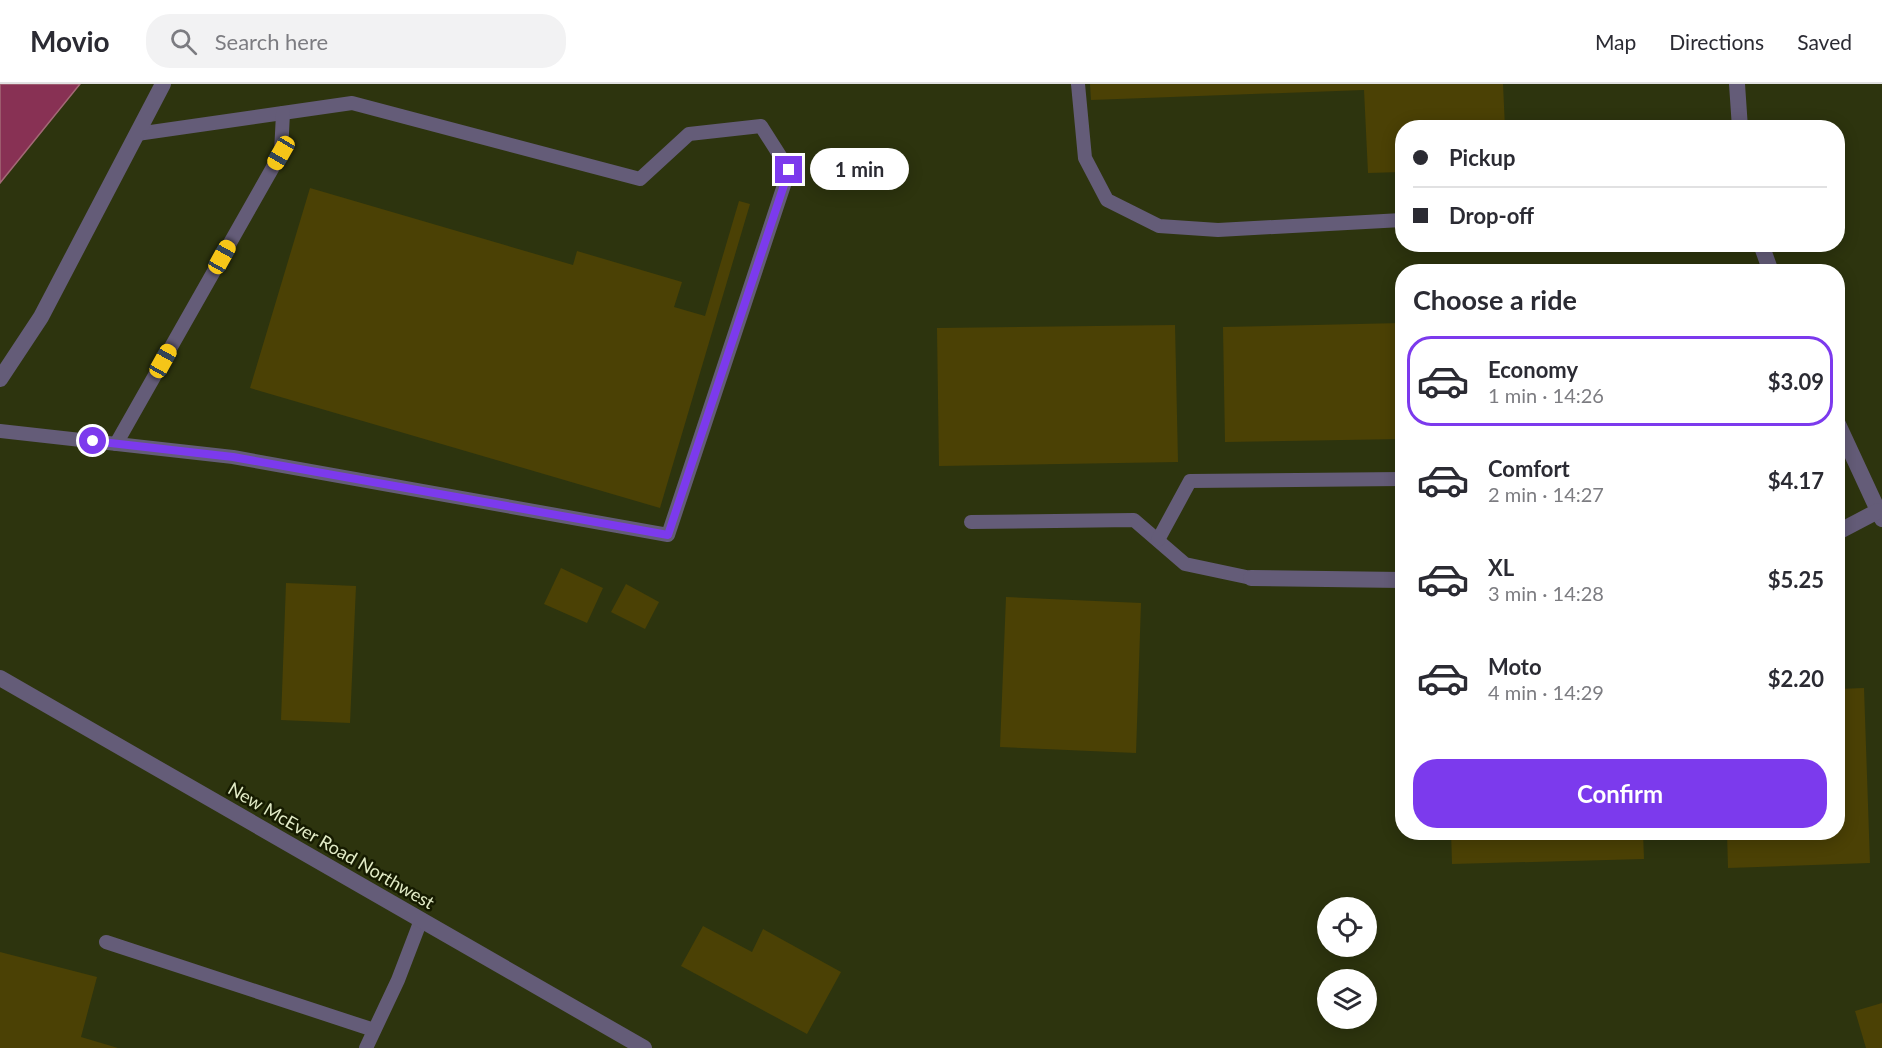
<!DOCTYPE html>
<html lang="en">
<head>
<meta charset="utf-8">
<style>
  body { margin:0; font-family:Lato,sans-serif; background:#f2f2f3; color:#2b2b33; height:100vh; display:flex; flex-direction:column; font-size:22px; white-space:nowrap }
  * { box-sizing:border-box; margin:0 }
  p { font-size:20px; color:#7c7c81 }
  .icon { flex:none; width:33px; height:33px; fill:none; stroke:currentColor; stroke-width:2; stroke-linecap:round; stroke-linejoin:round }
  .map { position:relative; flex:1; overflow:hidden }
  .drawer { position:absolute; left:1395px; top:180px; width:450px; height:576px; display:flex; flex-direction:column; background:#fff; border-radius:24px; box-shadow:0 3px 15px #0003 }
  .drawer>* { flex:none }
  .hud { position:absolute; left:1395px; top:36px; width:450px; height:132px; border-radius:24px; box-shadow:0 3px 15px #0003; display:grid; align-content:center; height:132px; padding:0 18px; background:#fff }
  .controls { position:absolute; left:1317px; top:813px; display:grid; gap:12px }
  .controls a { display:grid; place-items:center; width:60px; height:60px; border-radius:50%; background:#fff; box-shadow:0 3px 15px #0003; font-size:30px }
  .end { position:absolute; width:27px; height:27px; margin:-14px; border:8px solid #7c3aed; background:#fff; box-shadow:0 0 0 3px #fff }
  .from { border-radius:50% }
  .bubble { position:absolute; height:42px; border-radius:21px; background:#fff; box-shadow:0 3px 15px #0003; font-size:20px; font-weight:700; line-height:42px; text-align:center }
  .car { position:absolute; width:18px; height:36px; margin:-18px -9px; border-radius:8px; box-shadow:0 0 4px 2px #0007; background:linear-gradient(#f5c518 24%,#345 0 40%,#f5c518 0 76%,#345 0 86%,#f5c518 0) }
  .hud b { display:flex; align-items:center; gap:21px; height:57px; font-size:22px }
  .hud b+b { border-top:2px solid #e1e1e2 }
  .hud i { width:15px; height:15px; background:#2b2b33 }
  ul { padding:0; list-style:none }
  li { display:flex; align-items:center; gap:18px; height:90px; margin:0 12px 9px; padding:0 6px; border:3px solid transparent; border-radius:24px }
  li div { flex:1 }
  li b { display:block; font-size:22px }
  li em { font-style:normal; font-weight:700 }
  li.current { border-color:#7c3aed }
  li>.icon { width:54px; height:54px; stroke-width:1.5 }
  h2 { padding:0 18px; font-size:27px; line-height:72px }
  .action { display:flex; gap:12px; margin-top:auto; padding:12px 18px }
  .action a { flex:1; height:69px; border-radius:24px; background:#7c3aed; color:#fff; font-size:24px; font-weight:700; line-height:69px; text-align:center }
  header { display:flex; align-items:center; gap:36px; box-sizing:border-box; height:84px; padding:0 30px; background:#fff; border-bottom:2px solid #e1e1e2 }
  header strong { font-size:28px }
  nav { display:flex; gap:33px; margin-inline-start:auto; font-size:21px }
  .search { width:420px; height:54px; background:#f2f2f3; display:flex; align-items:center; gap:15px; box-sizing:border-box; padding:0 21px; border-radius:24px; color:#7c7c81; font-size:22px }
  .map>svg:first-child { display:block }
</style>
</head>
<body>
<header>
<strong>Movio</strong>
<div class="search"><svg class="icon" aria-label="search" viewBox="0 0 24 24"><circle cx="10" cy="10" r="6"/><path d="M15 15l6 6"/></svg>Search here</div>
<nav><a>Map</a><a>Directions</a><a>Saved</a></nav>
</header>
<div class="map">
<svg width="1882" height="964" viewBox="0 0 1882 964">
  <rect width="100%" height="100%" fill="#2d340e"/>
  <polygon fill="#883154" stroke="#a36976" stroke-width="1.5" points="0,0 80,0 0,99"/>
  <g fill="#4b4105">
    <polygon points="1090,0 1503,0 1505,44 1402,44 1402,88 1368,89 1364,6 1091,16"/>
    <polygon points="310,104 573,181 577,167 682,198 674,223 705,232 739,117 750,120 660,424 250,304"/>
    <polygon points="1402,239 1402,355 1225,358 1223,243"/>
    <polygon points="1175,241 1178,378 939,382 937,244"/>
    <polygon points="561,484 603,504 587,539 544,520"/>
    <polygon points="286,499 356,502 350,639 281,636"/>
    <polygon points="626,500 659,518 645,545 611,528"/>
    <polygon points="1006,513 1141,519 1136,669 1000,663"/>
    <polygon points="1864,604 1870,779 1728,784 1727,748 1838,748 1838,605"/>
    <polygon points="1451,748 1643,748 1644,775 1452,780"/>
    <polygon points="703,842 752,868 763,845 841,888 807,950 681,882"/>
    <polygon points="0,868 97,893 81,953 118,964 0,964"/>
    <polygon points="1882,919 1882,964 1866,964 1855,927"/>
  </g>
  <g fill="none" stroke-linecap="round" stroke-linejoin="round">
    <g stroke="#645c78" stroke-width="14">
      <polyline points="1078,0 1085,74 1107,116 1159,142 1218,146 1402,136"/>
      <polyline points="0,347 233,373 668,451 789,86 761,42 689,50 640,95 352,19 137,50"/>
      <polyline points="116,360 281,69 283,29"/>
      <polyline points="971,438 1134,436 1185,480 1251,494"/>
      <polyline points="1158,456 1190,397 1402,395"/>
      <polyline points="106,858 374,946"/>
      <polyline points="366,964 398,896 421,836"/>
    </g>
    <g stroke="#645c78" stroke-width="16">
      <polyline points="1737,0 1740,44"/>
      <polyline points="1761,160 1771,188"/>
      <polyline points="0,295 41,233 163,0"/>
      <polyline points="1838,340 1882,435"/>
      <polyline points="1838,448 1878,427"/>
      <polyline points="1251,494 1402,496"/>
    </g>
    <polyline stroke="#645c78" stroke-width="16" points="0,594 644,964"/>
  </g>
  <g fill="none" stroke-linecap="round" stroke-linejoin="round">
    <polyline stroke="#7c3aed" stroke-width="8" points="93,357 233,373 668,451 789,86"/>
  </g>
  <g text-anchor="middle" stroke-width="5" stroke-linejoin="round" paint-order="stroke">
    <g font-size="18" fill="#e3ecc7" stroke="#161b00">
      <text transform="translate(331 762) rotate(30)" y="6">New McEver Road Northwest</text>
    </g>
  </g>
</svg>
<div class="controls">
<a><svg class="icon" aria-label="locate" viewBox="0 0 24 24"><circle cx="12" cy="12" r="6"/><path d="M12 2v4M12 18v4M2 12h4M18 12h4"/></svg></a>
<a><svg class="icon" aria-label="layers" viewBox="0 0 24 24"><path d="M12 4l9 5-9 5-9-5zM3 14l9 5 9-5"/></svg></a>
</div>
<i class="end from" style="left:93px;top:357px"></i>
<i class="end" style="left:789px;top:86px"></i>
<div class="bubble" style="left:810px;top:64px;width:99px">1 min</div>
<i class="car" style="left:281px;top:69px;rotate:210deg"></i>
<i class="car" style="left:222px;top:173px;rotate:29deg"></i>
<i class="car" style="left:163px;top:277px;rotate:29deg"></i>
<div class="hud">
<b><i class="from"></i>Pickup</b>
<b><i></i>Drop-off</b>
</div>
<section class="drawer">
<h2>Choose a ride</h2>
<ul>
<li class="current"><svg class="icon" aria-label="car" viewBox="0 0 24 24"><path d="M5 17H2v-5l4-1 3-4h7l3 4 3 1v5h-3M9 17h6M6 11h13"/><circle cx="7" cy="17" r="2"/><circle cx="17" cy="17" r="2"/></svg><div><b>Economy</b><p>1 min · 14:26</p></div><em>$3.09</em></li>
<li><svg class="icon" aria-label="car" viewBox="0 0 24 24"><path d="M5 17H2v-5l4-1 3-4h7l3 4 3 1v5h-3M9 17h6M6 11h13"/><circle cx="7" cy="17" r="2"/><circle cx="17" cy="17" r="2"/></svg><div><b>Comfort</b><p>2 min · 14:27</p></div><em>$4.17</em></li>
<li><svg class="icon" aria-label="car" viewBox="0 0 24 24"><path d="M5 17H2v-5l4-1 3-4h7l3 4 3 1v5h-3M9 17h6M6 11h13"/><circle cx="7" cy="17" r="2"/><circle cx="17" cy="17" r="2"/></svg><div><b>XL</b><p>3 min · 14:28</p></div><em>$5.25</em></li>
<li><svg class="icon" aria-label="car" viewBox="0 0 24 24"><path d="M5 17H2v-5l4-1 3-4h7l3 4 3 1v5h-3M9 17h6M6 11h13"/><circle cx="7" cy="17" r="2"/><circle cx="17" cy="17" r="2"/></svg><div><b>Moto</b><p>4 min · 14:29</p></div><em>$2.20</em></li>
</ul>
<div class="action"><a>Confirm</a></div>
</section>
</div>
</body>
</html>
